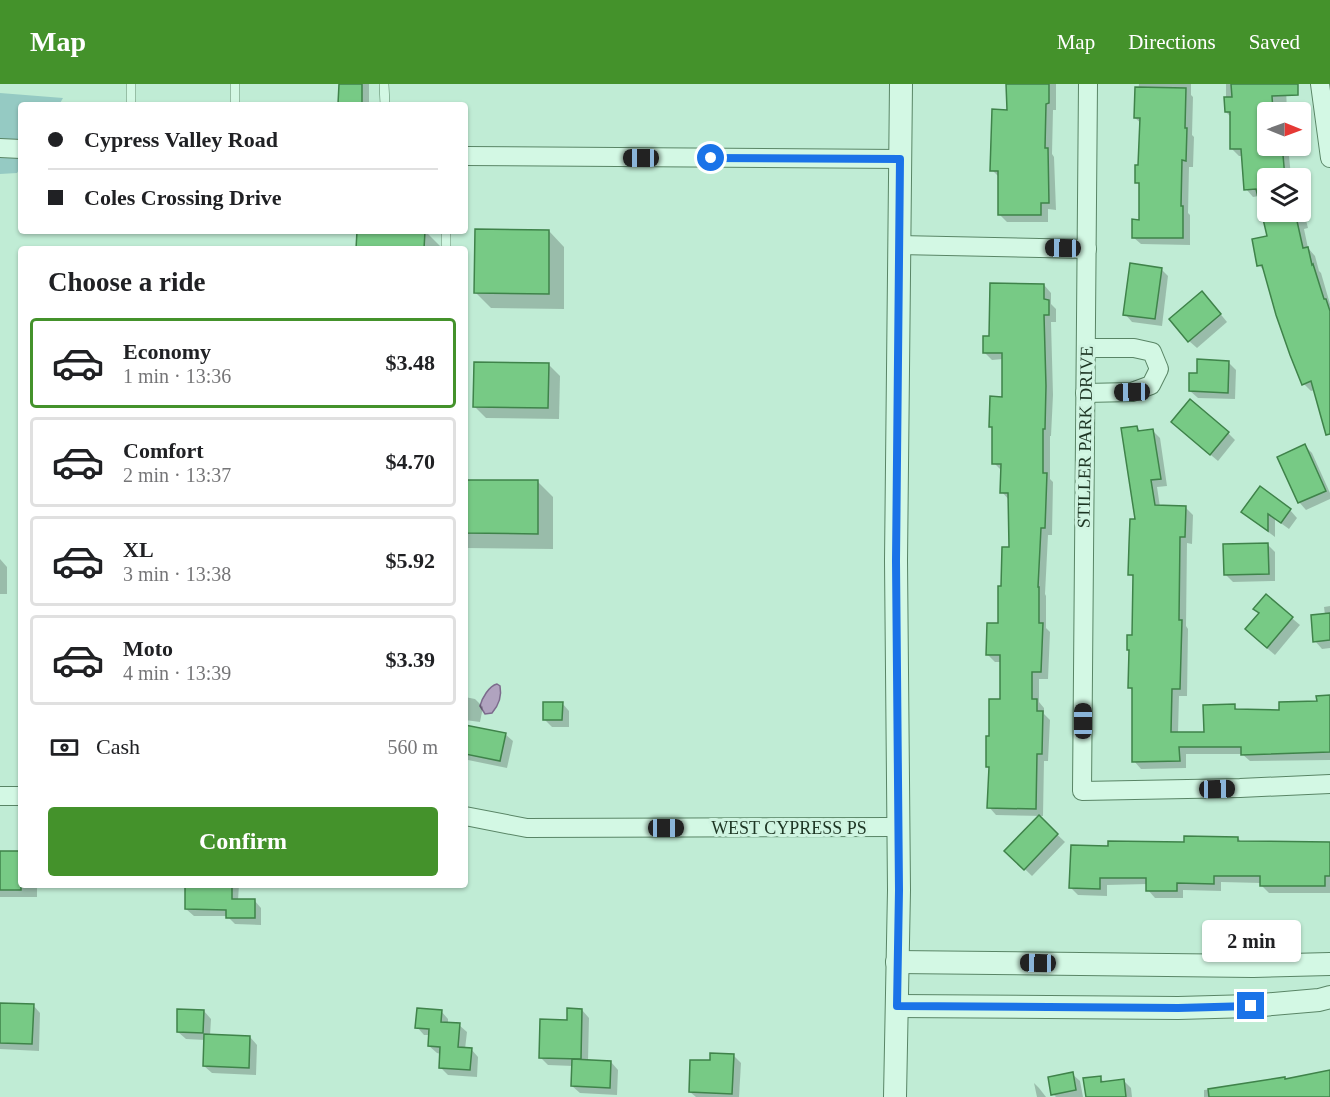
<!DOCTYPE html>
<html lang="en">
<head>
<meta charset="utf-8">
<style>
  body { margin:0; font-family:"Times New Roman",serif; background:#f6f6f6; color:#202124; height:100vh; display:flex; flex-direction:column; font-size:22px; white-space:nowrap }
  * { box-sizing:border-box; margin:0 }
  p { font-size:20px; color:#757577 }
  .icon { flex:none; width:33px; height:33px; fill:none; stroke:currentColor; stroke-width:2; stroke-linecap:round; stroke-linejoin:round }
  .map { position:relative; flex:1; overflow:hidden }
  .panel { position:absolute; left:18px; top:162px; width:450px; height:642px; display:flex; flex-direction:column; background:#fff; border-radius:6px; box-shadow:0 2px 4px #0004 }
  .panel>* { flex:none }
  .banner { position:absolute; left:18px; top:18px; width:450px; height:132px; border-radius:6px; box-shadow:0 2px 4px #0004; display:grid; align-content:center; height:132px; padding:0 30px; background:#fff }
  .needle { width:39px; rotate:91deg }
  .fabs { position:absolute; left:1257px; top:18px; display:grid; gap:12px }
  .fabs a { display:grid; place-items:center; width:54px; height:54px; border-radius:6px; background:#fff; box-shadow:0 2px 4px #0004; font-size:30px }
  .end { position:absolute; width:27px; height:27px; margin:-14px; border:8px solid #1a73e8; background:#fff; box-shadow:0 0 0 3px #fff }
  .from { border-radius:50% }
  .bubble { position:absolute; height:42px; border-radius:6px; background:#fff; box-shadow:0 2px 4px #0004; font-size:20px; font-weight:700; line-height:42px; text-align:center }
  .car { position:absolute; width:18px; height:36px; margin:-18px -9px; border-radius:8px; box-shadow:0 0 4px 2px #0007; background:linear-gradient(#222 24%,#8ab4d8 0 40%,#222 0 76%,#8ab4d8 0 86%,#222 0) }
  .banner b { display:flex; align-items:center; gap:21px; height:57px; font-size:22px }
  .banner b+b { border-top:2px solid #e0e0e0 }
  .banner i { width:15px; height:15px; background:#202124 }
  ul { padding:0; list-style:none }
  li { display:flex; align-items:center; gap:18px; height:90px; margin:0 12px 9px; padding:0 18px; border:3px solid #e0e0e0; border-radius:6px }
  li div { flex:1 }
  li b { display:block; font-size:22px }
  li em { font-style:normal; font-weight:700 }
  li.active { border-color:#44922b }
  li>.icon { width:54px; height:54px; stroke-width:1.5 }
  h2 { padding:0 30px; font-size:27px; line-height:72px }
  .pay { display:flex; align-items:center; gap:15px; height:66px; padding:0 30px; font-size:22px }
  .pay p { margin-inline-start:auto }
  .cta { display:flex; gap:12px; margin-top:auto; padding:12px 30px }
  .cta a { flex:1; height:69px; border-radius:6px; background:#44922b; color:#fff; font-size:24px; font-weight:700; line-height:69px; text-align:center }
  header { display:flex; align-items:center; gap:36px; box-sizing:border-box; height:84px; padding:0 30px; background:#44922b; color:#fff }
  header strong { font-size:28px }
  nav { display:flex; gap:33px; margin-inline-start:auto; font-size:21px }
  .map>svg:first-child { display:block }
</style>
</head>
<body>
<header>
<strong>Map</strong>
<nav><a>Map</a><a>Directions</a><a>Saved</a></nav>
</header>
<div class="map">
<svg width="1330" height="1013" viewBox="0 0 1330 1013">
  <rect width="100%" height="100%" fill="#c0ecd5"/>
  <polygon fill="#95cac3" points="0,9 63,14 59,21 21,21 21,82 17,89 0,90"/>
  <path fill="#b0a3bf" stroke="#7c6b8c" stroke-width="1.5" d="M497,600L500,602C502,612 498,622 492,629L485,630L480,622C482,614 489,602 497,600Z"/>
  <g fill="#0003">
    <polygon points="340,0 369,0 369,21 341,21 340,20"/>
    <polygon points="1008,0 1056,0 1056,26 1053,26 1052,70 1054,73 1056,126 1048,125 1048,138 1007,138 1000,131 1000,94 992,86 1008,27"/>
    <polygon points="1139,0 1191,0 1191,11 1193,13 1192,51 1194,53 1193,83 1189,83 1188,129 1190,131 1190,161 1141,160 1133,153 1140,137 1141,102 1137,98 1140,83 1142,40 1135,34"/>
    <polygon points="1226,0 1284,0 1286,4 1287,28 1268,28 1268,62 1288,62 1291,92 1296,94 1268,94 1268,128 1300,128 1300,104 1302,120 1308,144 1304,145 1308,164 1315,172 1319,187 1321,189 1330,220 1330,337 1315,306 1311,307 1304,300 1265,188 1259,181 1269,153 1259,112 1253,113 1246,105 1243,72 1239,72 1232,65 1231,33 1226,28"/>
    <polygon points="358,147 425,147 440,162 439,165 358,165"/>
    <polygon points="549,147 564,163 564,225 491,224 476,209"/>
    <polygon points="1161,185 1168,192 1162,242 1132,238 1125,230"/>
    <polygon points="1044,201 1051,209 1051,220 1056,225 1056,238 1051,238 1053,311 1051,352 1050,352 1050,395 1053,398 1052,451 1048,451 1045,510 1046,512 1046,544 1050,548 1048,595 1039,595 1039,618 1044,624 1044,630 1050,636 1048,677 1044,677 1043,732 996,731 989,723 990,685 987,682 991,654 1002,616 1002,578 995,578 988,571 1000,540 1002,504 1010,465 1010,417 1002,408 1002,387 994,379 994,345 991,342 1003,314 1003,275 992,276 984,268 991,254"/>
    <polygon points="1209,216 1227,238 1197,264 1189,257"/>
    <polygon points="1228,278 1236,286 1235,315 1198,314 1190,307 1198,291"/>
    <polygon points="548,280 560,292 559,335 486,334 474,322"/>
    <polygon points="1137,343 1141,348 1153,347 1160,354 1167,402 1157,403 1160,423 1186,424 1193,431 1192,460 1187,459 1186,542 1188,545 1187,612 1179,612 1178,649 1205,649 1234,622 1239,627 1281,628 1318,619 1330,612 1330,676 1250,677 1242,670 1186,670 1186,684 1141,685 1134,677 1134,608 1129,603 1134,552 1134,494 1130,490 1136,436"/>
    <polygon points="1180,345 1228,349 1235,356 1218,377"/>
    <polygon points="1305,362 1312,369 1330,409 1330,415 1306,426 1299,418"/>
    <polygon points="465,397 537,397 553,413 553,465 465,464"/>
    <polygon points="1290,426 1297,434 1289,445 1275,435 1275,453 1251,435 1243,427"/>
    <polygon points="1268,461 1275,468 1275,497 1233,498 1226,491"/>
    <polygon points="0,475 7,483 7,510 0,510"/>
    <polygon points="1266,512 1300,541 1275,571 1254,553"/>
    <polygon points="1330,522 1330,564 1322,565 1315,557 1325,531 1324,523"/>
    <polygon points="465,613 475,615 483,623 480,638 465,636"/>
    <polygon points="562,619 569,627 569,643 552,643 544,635"/>
    <polygon points="465,646 505,650 513,657 507,684 468,676 465,673"/>
    <polygon points="1039,733 1065,758 1032,792 1006,767"/>
    <polygon points="1238,754 1242,759 1330,760 1330,809 1269,809 1261,801 1261,799 1221,798 1221,807 1183,806 1183,814 1155,814 1148,806 1148,800 1107,801 1107,812 1078,811 1070,803 1109,764 1185,759"/>
    <polygon points="0,769 21,769 21,801 37,801 37,813 0,813"/>
    <polygon points="187,801 239,801 238,816 254,816 261,824 261,841 235,840 227,832 194,832 186,825"/>
    <polygon points="0,920 33,921 40,929 39,967 0,965"/>
    <polygon points="582,926 589,934 588,977 611,978 618,986 617,1011 580,1009 572,1002 573,982 548,981 540,973 568,938"/>
    <polygon points="204,927 211,935 210,952 250,953 257,961 256,991 212,989 204,982 205,956 186,955 178,948"/>
    <polygon points="441,927 448,935 448,940 459,941 467,948 465,965 471,965 478,973 477,993 448,991 440,983 441,970 437,969 429,962 430,951 424,951 417,943"/>
    <polygon points="733,971 741,979 739,1013 696,1013 690,1008 711,978"/>
    <polygon points="1330,988 1330,1013 1204,1013 1204,1006 1286,996"/>
    <polygon points="1072,990 1080,997 1083,1013 1056,1013 1053,1010"/>
    <polygon points="1100,994 1105,999 1123,996 1131,1004 1132,1013 1087,1013"/>
    <polygon points="1034,999 1039,1004 1046,1013 1037,1013"/>
  </g>
  <g fill="#77ca85" stroke="#3f834a" stroke-width="1.5">
    <polygon points="339,0 362,0 362,20 338,20"/>
    <polygon points="1006,0 1049,0 1049,19 1046,20 1045,64 1048,64 1049,119 1041,119 1041,131 998,131 998,87 990,87 992,25 1007,26"/>
    <polygon points="1231,0 1298,0 1298,11 1272,12 1273,27 1268,27 1268,62 1281,62 1281,71 1283,71 1285,94 1268,94 1268,128 1295,128 1303,164 1308,163 1312,181 1313,180 1324,215 1326,215 1330,227 1330,350 1326,351 1311,297 1302,301 1290,271 1276,231 1262,181 1257,182 1252,155 1267,152 1256,105 1244,106 1241,65 1230,65 1230,28 1225,28 1224,13 1232,13"/>
    <polygon points="1135,3 1186,4 1185,44 1187,44 1186,77 1182,76 1181,122 1183,122 1183,154 1132,154 1132,135 1139,136 1139,99 1135,99 1135,81 1138,81 1140,34 1134,34"/>
    <polygon points="475,145 549,146 549,210 474,209"/>
    <polygon points="357,147 425,147 424,165 356,165"/>
    <polygon points="1130,179 1162,184 1155,235 1123,231"/>
    <polygon points="990,199 1044,200 1044,215 1049,216 1049,231 1044,231 1046,302 1045,345 1043,345 1043,389 1047,389 1045,444 1041,444 1038,503 1039,503 1039,539 1043,539 1041,588 1032,588 1032,615 1037,615 1037,627 1043,627 1042,670 1037,670 1036,725 987,724 989,683 986,683 986,652 989,652 989,615 1000,615 1000,571 986,571 987,539 998,539 998,502 1001,502 1002,463 1009,463 1008,409 1000,409 1001,380 992,380 992,343 989,343 990,312 1002,313 1002,269 983,269 983,252 989,252"/>
    <polygon points="1202,207 1221,230 1188,258 1169,235"/>
    <polygon points="1197,275 1229,277 1228,309 1189,307 1189,289 1197,289"/>
    <polygon points="474,278 549,279 548,324 473,323"/>
    <polygon points="1190,315 1229,348 1210,371 1171,338"/>
    <polygon points="1137,342 1138,347 1153,345 1161,395 1151,396 1155,421 1186,422 1185,453 1180,453 1179,536 1182,536 1180,605 1172,605 1171,648 1204,648 1203,621 1235,620 1235,625 1279,626 1279,618 1317,617 1316,612 1330,611 1330,668 1241,671 1241,663 1179,663 1180,677 1132,678 1132,604 1128,604 1129,566 1127,566 1127,551 1132,551 1133,491 1128,491 1129,460 1130,435 1135,435 1121,344"/>
    <polygon points="1305,360 1326,407 1298,419 1277,373"/>
    <polygon points="465,396 538,396 538,450 465,449"/>
    <polygon points="1260,402 1291,425 1281,439 1268,430 1268,447 1241,428"/>
    <polygon points="1268,459 1269,490 1224,491 1223,460"/>
    <polygon points="1266,510 1293,533 1267,564 1245,545 1259,529 1253,525"/>
    <polygon points="1330,529 1330,556 1313,558 1311,531"/>
    <polygon points="543,618 563,618 562,636 543,636"/>
    <polygon points="465,641 506,649 500,677 465,670"/>
    <polygon points="1039,731 1058,750 1024,786 1004,767"/>
    <polygon points="1184,752 1238,753 1238,757 1330,758 1330,792 1325,792 1325,802 1260,802 1260,792 1214,792 1214,800 1177,799 1177,807 1146,807 1146,794 1100,794 1100,805 1069,804 1071,761 1108,762 1108,757 1184,758"/>
    <rect x="0" y="767" width="21" height="39"/>
    <polygon points="185,801 232,801 232,815 255,815 255,834 226,834 226,826 185,825"/>
    <polygon points="0,919 34,920 32,960 0,959"/>
    <polygon points="417,924 442,926 441,938 460,939 458,963 472,964 470,986 439,984 440,963 428,962 429,945 415,944"/>
    <polygon points="567,924 582,925 581,975 539,974 540,935 567,936"/>
    <polygon points="177,925 204,926 203,949 177,948"/>
    <polygon points="204,950 250,952 249,984 203,982"/>
    <polygon points="710,969 734,970 732,1010 689,1008 690,976 710,976"/>
    <polygon points="572,975 611,977 610,1004 571,1002"/>
    <polygon points="1330,986 1330,1013 1209,1013 1208,1005 1285,993 1285,995"/>
    <polygon points="1073,988 1076,1006 1051,1011 1048,993"/>
    <polygon points="1101,992 1101,998 1124,995 1126,1013 1086,1013 1083,994"/>
  </g>
  <g fill="none" stroke-linecap="round" stroke-linejoin="round">
    <defs>
      <g id="service">
        <polyline points="131,0 131,21"/>
        <polyline points="235,0 235,21"/>
        <polyline points="384,0 385,21"/>
        <polyline points="446,147 446,165"/>
      </g>
      <g id="minor">
        <polyline points="1088,0 1082,707 1240,704 1330,700"/>
        <polyline points="1320,0 1330,74"/>
        <polyline points="0,64 21,65"/>
        <polyline points="465,72 900,75"/>
        <polyline points="899,161 1087,165"/>
        <polyline points="1085,309 1132,308 1151,301 1159,285 1152,268 1134,264 1086,264"/>
        <polyline points="0,712 21,712"/>
        <polyline points="465,732 527,744 898,743"/>
      </g>
      <g id="tertiary">
        <polyline points="897,878 1253,882 1330,880"/>
        <polyline points="897,922 1178,924 1251,922 1319,916 1330,913"/>
        <polyline points="895,1013 899,806 896,477 901,0"/>
      </g>
    </defs>
    <use href="#service" stroke="#598566" stroke-width="10"/>
    <use href="#minor" stroke="#598566" stroke-width="20"/>
    <use href="#tertiary" stroke="#598566" stroke-width="24"/>
    <use href="#service" stroke="#d3f8e4" stroke-width="9"/>
    <use href="#minor" stroke="#d3f8e4" stroke-width="18"/>
    <use href="#tertiary" stroke="#d3f8e4" stroke-width="22"/>
  </g>
  <g fill="none" stroke-linecap="round" stroke-linejoin="round">
    <polyline stroke="#1a73e8" stroke-width="8" points="711,74 900,75 896,477 899,806 897,922 1178,924 1251,922"/>
  </g>
  <g text-anchor="middle" stroke-width="6" stroke-linejoin="round" paint-order="stroke">
    <g font-size="18" fill="#1d3523" stroke="#cff4e1">
      <text transform="translate(1085 353) rotate(-89)" y="6">STILLER PARK DRIVE</text>
      <text x="789" y="750">WEST CYPRESS PS</text>
    </g>
  </g>
</svg>
<div class="fabs">
<a><svg class="needle" viewBox="-14 -14 28 28"><path d="M0-13l5 13h-10z" fill="#e53935"/><path d="M0 13l5-13h-10z" fill="#757577"/></svg></a>
<a><svg class="icon" aria-label="layers" viewBox="0 0 24 24"><path d="M12 4l9 5-9 5-9-5zM3 14l9 5 9-5"/></svg></a>
</div>
<i class="end from" style="left:711px;top:74px"></i>
<i class="end" style="left:1251px;top:922px"></i>
<div class="bubble" style="left:1202px;top:836px;width:99px">2 min</div>
<i class="car" style="left:641px;top:74px;rotate:270deg"></i>
<i class="car" style="left:1063px;top:164px;rotate:271deg"></i>
<i class="car" style="left:1132px;top:308px;rotate:269deg"></i>
<i class="car" style="left:1083px;top:637px;rotate:0deg"></i>
<i class="car" style="left:1217px;top:705px;rotate:89deg"></i>
<i class="car" style="left:666px;top:744px;rotate:90deg"></i>
<i class="car" style="left:1038px;top:879px;rotate:271deg"></i>
<div class="banner">
<b><i class="from"></i>Cypress Valley Road</b>
<b><i></i>Coles Crossing Drive</b>
</div>
<section class="panel">
<h2>Choose a ride</h2>
<ul>
<li class="active"><svg class="icon" aria-label="car" viewBox="0 0 24 24"><path d="M5 17H2v-5l4-1 3-4h7l3 4 3 1v5h-3M9 17h6M6 11h13"/><circle cx="7" cy="17" r="2"/><circle cx="17" cy="17" r="2"/></svg><div><b>Economy</b><p>1 min · 13:36</p></div><em>$3.48</em></li>
<li><svg class="icon" aria-label="car" viewBox="0 0 24 24"><path d="M5 17H2v-5l4-1 3-4h7l3 4 3 1v5h-3M9 17h6M6 11h13"/><circle cx="7" cy="17" r="2"/><circle cx="17" cy="17" r="2"/></svg><div><b>Comfort</b><p>2 min · 13:37</p></div><em>$4.70</em></li>
<li><svg class="icon" aria-label="car" viewBox="0 0 24 24"><path d="M5 17H2v-5l4-1 3-4h7l3 4 3 1v5h-3M9 17h6M6 11h13"/><circle cx="7" cy="17" r="2"/><circle cx="17" cy="17" r="2"/></svg><div><b>XL</b><p>3 min · 13:38</p></div><em>$5.92</em></li>
<li><svg class="icon" aria-label="car" viewBox="0 0 24 24"><path d="M5 17H2v-5l4-1 3-4h7l3 4 3 1v5h-3M9 17h6M6 11h13"/><circle cx="7" cy="17" r="2"/><circle cx="17" cy="17" r="2"/></svg><div><b>Moto</b><p>4 min · 13:39</p></div><em>$3.39</em></li>
</ul>
<div class="pay"><svg class="icon" aria-label="cash" viewBox="0 0 24 24"><path d="M3 7h18v10H3z"/><circle cx="12" cy="12" r="2"/></svg>Cash<p>560 m</p></div>
<div class="cta"><a>Confirm</a></div>
</section>
</div>
</body>
</html>
